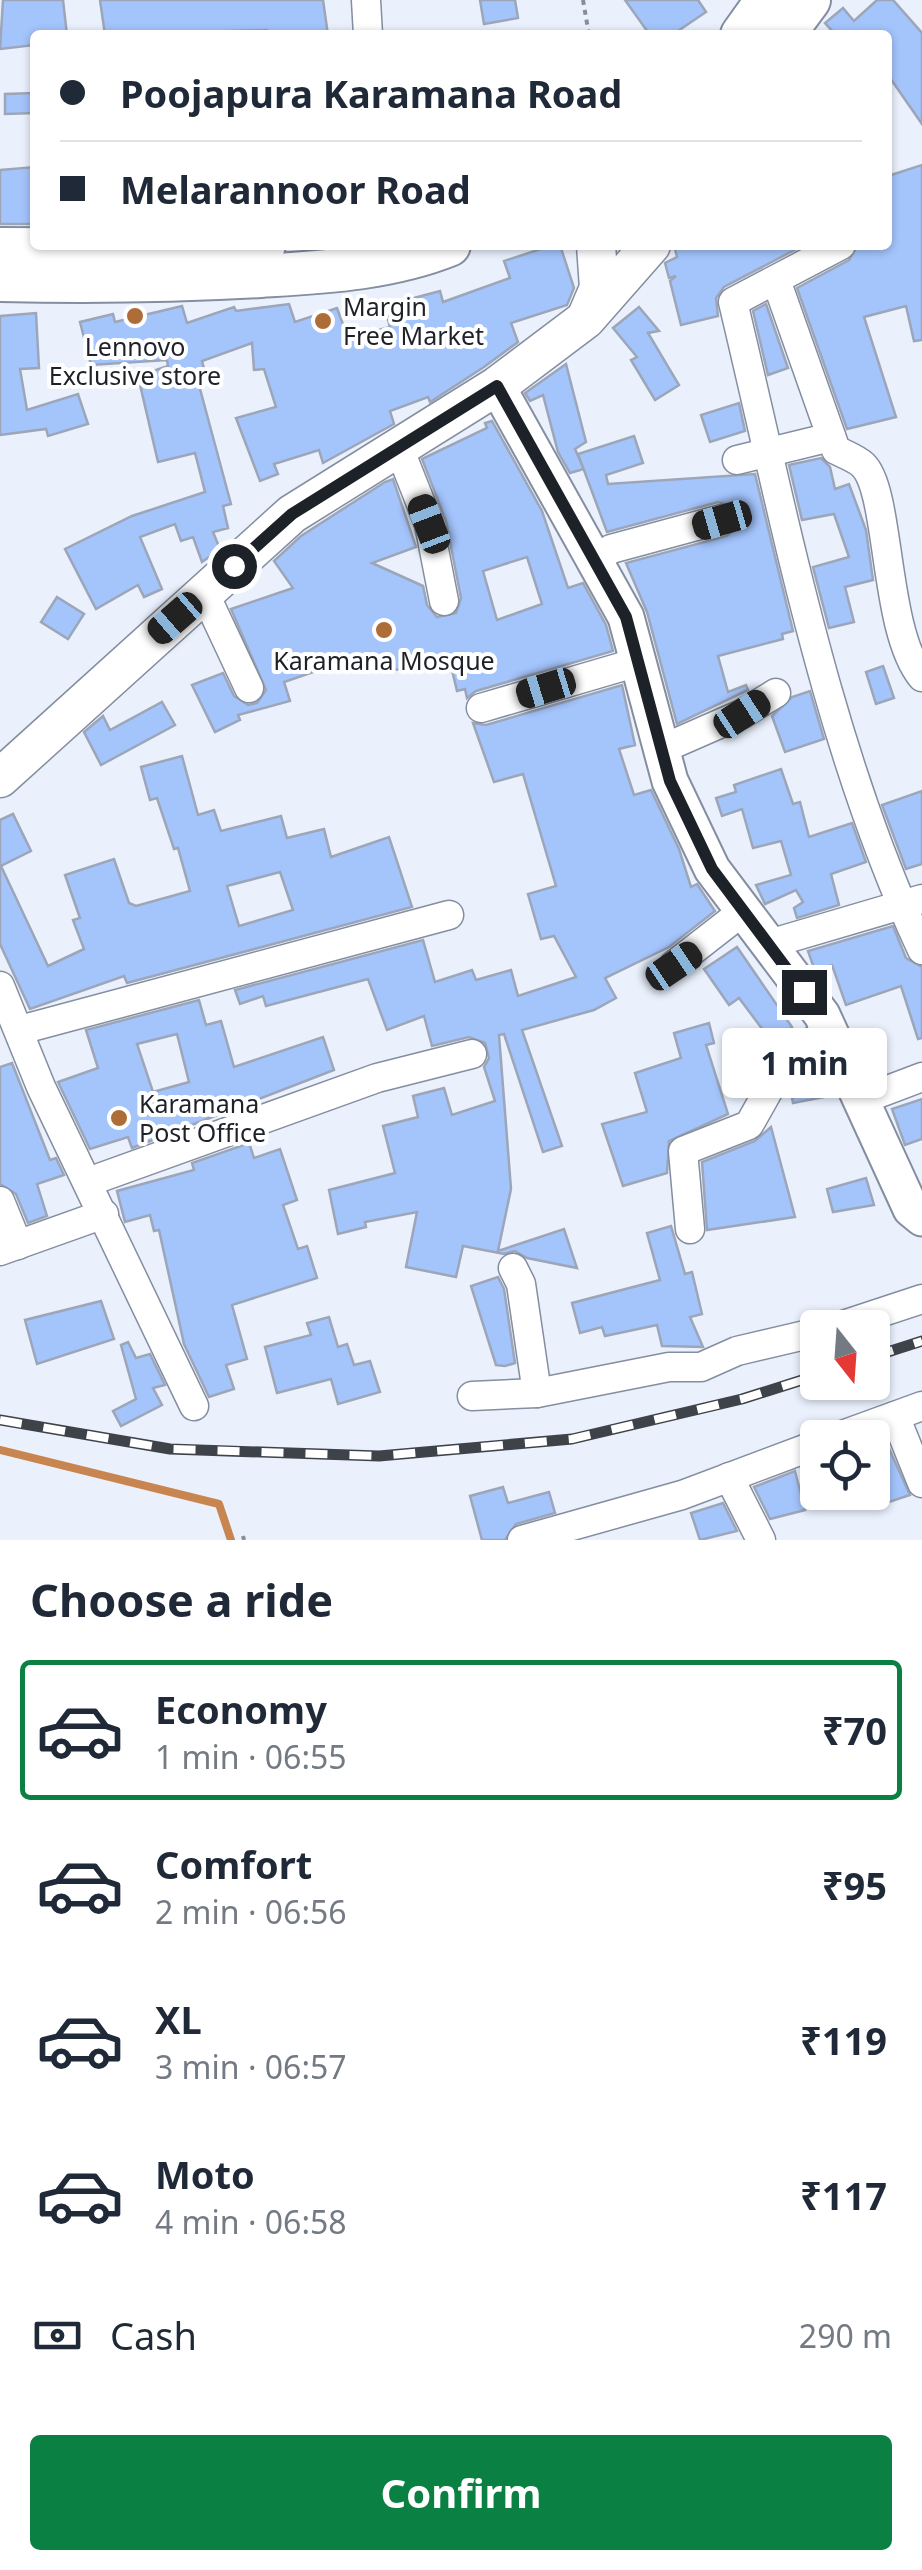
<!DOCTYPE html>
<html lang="en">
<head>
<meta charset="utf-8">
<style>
  body { margin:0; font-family:"Noto Sans",sans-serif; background:#f2f2f3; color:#1f2937; height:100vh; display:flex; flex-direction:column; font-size:38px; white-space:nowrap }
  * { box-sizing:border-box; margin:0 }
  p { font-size:32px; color:#747a83 }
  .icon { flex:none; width:55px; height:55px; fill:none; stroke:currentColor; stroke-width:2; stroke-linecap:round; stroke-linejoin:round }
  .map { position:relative; height:1540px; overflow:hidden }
  .sheet { display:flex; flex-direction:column; background:#fff; flex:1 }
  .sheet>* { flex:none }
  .hud { position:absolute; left:30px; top:30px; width:862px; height:220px; border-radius:10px; box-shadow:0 2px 8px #0004; display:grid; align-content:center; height:220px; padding:0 30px; background:#fff }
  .needle { width:65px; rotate:163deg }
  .buttons { position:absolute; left:800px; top:1310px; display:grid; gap:20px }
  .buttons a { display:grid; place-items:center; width:90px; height:90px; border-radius:10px; background:#fff; box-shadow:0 2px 8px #0004; font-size:50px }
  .end { position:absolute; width:45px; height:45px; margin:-22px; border:12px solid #1d2128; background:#fff; box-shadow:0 0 0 5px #fff }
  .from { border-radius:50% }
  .bubble { position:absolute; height:70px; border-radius:10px; background:#fff; box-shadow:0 2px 8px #0004; font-size:32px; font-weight:700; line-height:70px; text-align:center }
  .car { position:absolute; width:30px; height:60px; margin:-30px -15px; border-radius:12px; box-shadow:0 0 8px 2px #0007; background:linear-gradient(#222 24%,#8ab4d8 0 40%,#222 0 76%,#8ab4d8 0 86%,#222 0) }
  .hud b { display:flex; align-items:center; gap:35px; height:95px; font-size:38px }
  .hud b+b { border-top:2px solid #e0e1e3 }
  .hud i { width:25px; height:25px; background:#1f2937 }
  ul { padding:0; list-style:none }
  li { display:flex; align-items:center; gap:30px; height:140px; margin:0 20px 15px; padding:0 10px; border:5px solid transparent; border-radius:10px }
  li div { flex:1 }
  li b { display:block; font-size:38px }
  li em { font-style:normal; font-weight:700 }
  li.active { border-color:#0b8043 }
  li>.icon { width:90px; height:90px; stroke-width:1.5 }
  h2 { padding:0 30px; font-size:45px; line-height:120px }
  .pay { display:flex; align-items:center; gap:25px; height:110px; padding:0 30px; font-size:38px }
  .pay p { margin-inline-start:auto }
  .primary-button { display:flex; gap:20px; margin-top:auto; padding:20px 30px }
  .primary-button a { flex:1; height:115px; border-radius:10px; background:#0b8043; color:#fff; font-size:40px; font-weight:700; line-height:115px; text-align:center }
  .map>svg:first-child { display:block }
</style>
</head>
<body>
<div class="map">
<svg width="922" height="1540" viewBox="0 0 922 1540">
  <rect width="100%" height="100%" fill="#eaf1fd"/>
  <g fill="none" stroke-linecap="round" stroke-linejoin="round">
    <polyline stroke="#c8854f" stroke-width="8" points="0,1450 219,1504 231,1540"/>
  </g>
  <g fill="#a4c4fc" stroke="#9ca6b8" stroke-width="2.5" fill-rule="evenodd">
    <polygon points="3,0 63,0 67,35 35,35 35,45 0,49"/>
    <polygon points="100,0 323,0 328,35 268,35 267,30 105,35"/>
    <polygon points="480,0 515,0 518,18 484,24"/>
    <polygon points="625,0 698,0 706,12 672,35 650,35"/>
    <polygon points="877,0 893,0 922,33 922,124 888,75 888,35 836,35 825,23 843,8 854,21"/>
    <polygon points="35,93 35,113 5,114 5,94"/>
    <polygon points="922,165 922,340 914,341 906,306 864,317 896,417 847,429 797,288 849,260 858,245 888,245 888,176"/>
    <polygon points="35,167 35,224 0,224 0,170"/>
    <polygon points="553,245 560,245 574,288 567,305 511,323 518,342 484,367 430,402 428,397 390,411 394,424 323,463 319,450 274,464 278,474 260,481 236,418 276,407 264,369 254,370 252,343 202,361 205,372 196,374 231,504 223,506 228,528 213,532 220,549 202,562 193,537 181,541 175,524 140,537 162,589 144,597 138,585 96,609 65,549 132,516 205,492 195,453 158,462 138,376 168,366 167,360 91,365 80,322 113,314 115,322 182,306 187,323 234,307 236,311 289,304 295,322 337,308 348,338 390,327 384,306 440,291 443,302 510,278 504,261"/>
    <polygon points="674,245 804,245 724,287 716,298 718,316 681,325 670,281 676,276 669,278 665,263 677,257"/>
    <polygon points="766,304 788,368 768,375 753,311"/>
    <polygon points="639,307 659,331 648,333 679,385 655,400 631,360 637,357 613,328"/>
    <polygon points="36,313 39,368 20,369 27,410 78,394 88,424 48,436 46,429 0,435 0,316"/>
    <polygon points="566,364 586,442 575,449 584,469 570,473 558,452 543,395 530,401 525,393"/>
    <polygon points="739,403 745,431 710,442 701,415"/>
    <path d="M492,421L542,511L568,588L583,583L606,625L613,651L476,691L467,698L465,689L457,691L452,670L322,669L284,682L290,701L238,715L240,720L215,732L192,685L223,673L234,696L248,705L257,703L266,690L231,609L293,588L274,561L301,536L385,482L393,479L416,547L372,563L423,586L427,605L437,617L456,613L461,598L446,521L422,459L487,428L485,423ZM527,557L542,604L497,620L483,571Z"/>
    <polygon points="634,436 643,463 606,475 608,484 755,474 793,631 782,634 783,639 718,656 728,692 746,685 748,690 677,724 647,612 626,563 727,536 739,524 739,515 734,506 718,502 607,532 578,454"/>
    <polygon points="821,458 830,467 835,489 849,484 866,530 873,580 845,587 854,622 829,628 813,567 849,557 834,514 802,520 789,465"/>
    <polygon points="57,597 84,614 68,639 41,622"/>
    <polygon points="883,666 894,698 876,704 866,672"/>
    <polygon points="622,685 635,745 619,749 634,795 651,790 679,849 691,887 697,884 715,911 669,947 605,978 616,998 594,1010 522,1030 562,1146 543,1152 504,1034 499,1035 511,1189 498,1251 564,1229 577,1268 527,1258 515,1251 504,1254 463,1246 456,1277 406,1267 417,1212 365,1222 366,1227 338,1234 329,1190 395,1173 383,1126 418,1117 413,1096 444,1088 452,1115 495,1101 484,1067 489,1058 485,1043 469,1037 432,1046 424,1016 387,1030 368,979 266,1006 263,996 240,1004 235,990 423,940 435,982 472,970 476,980 511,970 518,996 576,977 554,936 541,939 528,894 556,886 523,774 494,782 473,723 486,725"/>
    <polygon points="810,691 824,739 785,752 772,716 792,697"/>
    <polygon points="162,702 175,725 101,765 84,732 103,716 110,730"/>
    <path d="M182,756L198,815L214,810L221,831L281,816L287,838L324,829L331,857L389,837L412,907L127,983L124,976L30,1009L0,944V820L13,814L31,851L1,866L48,966L84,949L73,920L80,918L65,875L114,859L129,903L136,906L190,891L178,848L174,849L157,798L150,800L141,767ZM280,872L293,910L239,926L227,886Z"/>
    <polygon points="781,769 793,804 800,802 809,837 852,823 866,862 831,874 839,905 797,918 794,908 803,902 796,890 765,904 756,885 791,875 781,841 753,848 742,809 722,816 716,798 736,792 734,785"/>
    <polygon points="922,791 922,864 906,869 882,805"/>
    <polygon points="893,926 906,958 922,967 922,1038 918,1039 901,986 846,1005 832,965 815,971 808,951"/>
    <polygon points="737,947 792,1027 772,1042 739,998 729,1005 704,969"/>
    <path d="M199,1000L206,1025L221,1021L234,1067L323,1037L334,1070L132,1148L128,1137L90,1149L58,1082L98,1068L86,1030ZM177,1034L189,1082L153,1092L137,1044Z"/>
    <polygon points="709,1023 714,1043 706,1045 728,1114 669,1141 667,1173 623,1186 602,1124 647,1112 635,1073 681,1058 674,1033"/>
    <polygon points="12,1063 50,1160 56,1158 64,1175 37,1184 47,1216 28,1223 16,1194 0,1184 0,1067"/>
    <polygon points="821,1075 824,1097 793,1103 790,1087 795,1080"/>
    <polygon points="922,1099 922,1139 905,1145 892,1109"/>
    <polygon points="771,1127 795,1217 707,1230 702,1162 755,1141"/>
    <polygon points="249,1143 254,1158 280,1149 297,1200 283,1205 298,1249 307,1246 317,1278 232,1305 247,1359 226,1365 234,1389 209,1397 184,1344 159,1230 154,1231 150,1215 125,1222 117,1191 194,1170 192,1163"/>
    <polygon points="866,1178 874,1205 833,1212 827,1189"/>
    <polygon points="671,1226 685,1274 692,1272 702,1314 690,1317 703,1347 662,1346 657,1325 605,1336 602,1327 580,1333 572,1303 660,1280 647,1233"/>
    <polygon points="498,1277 504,1289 515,1363 505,1366 496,1365 471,1286"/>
    <polygon points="101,1301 114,1339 37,1364 25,1320"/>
    <polygon points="329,1317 338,1347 347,1344 354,1365 370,1361 380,1392 338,1404 331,1379 277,1393 265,1347 311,1335 307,1323"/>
    <polygon points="128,1342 136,1358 150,1354 165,1385 153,1388 162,1405 121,1426 113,1411 136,1399 121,1345"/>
    <polygon points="887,1444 910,1495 889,1502 872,1455 872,1449"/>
    <polygon points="795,1471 805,1510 770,1519 754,1487"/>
    <polygon points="503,1487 508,1503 549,1492 555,1513 516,1524 505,1540 482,1540 470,1496"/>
    <polygon points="723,1503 737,1531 700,1540 691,1513"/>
  </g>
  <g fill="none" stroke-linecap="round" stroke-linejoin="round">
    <defs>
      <g id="minor">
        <polyline points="366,0 368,35"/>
        <path d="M841,245L733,302C785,519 827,747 922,950"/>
        <path d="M776,280L836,450C844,454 857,459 863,465C891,492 883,630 922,677"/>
        <polyline points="399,448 429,524 444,601"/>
        <polyline points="737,460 831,437"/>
        <polyline points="594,561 611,549 722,519"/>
        <polyline points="204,592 249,688"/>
        <polyline points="481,708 638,662"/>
        <polyline points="662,749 742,714 776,693"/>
        <polyline points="769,944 922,899"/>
        <polyline points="674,965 742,912"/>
        <polyline points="0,986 41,1087 194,1406"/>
        <polyline points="20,1030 449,915"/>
        <polyline points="864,1099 922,1077"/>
        <polyline points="88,1182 377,1078 472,1054"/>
        <polyline points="0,1201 18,1245"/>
        <polyline points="690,1229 683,1151 749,1125 789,1054 831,1031"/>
        <polyline points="0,1251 104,1214"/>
        <polyline points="513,1268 521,1284 537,1393"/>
        <polyline points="834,1328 922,1299"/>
        <polyline points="472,1396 537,1393 669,1367 701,1367 737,1351 818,1332"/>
        <polyline points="895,1416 922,1483"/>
        <polyline points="834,1438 922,1406"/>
        <polyline points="729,1477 761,1540"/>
        <polyline points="522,1540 682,1495 818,1444"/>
      </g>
      <polyline id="tertiary" points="497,386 626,617 670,781 712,869 822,1015 911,1209 922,1218"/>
      <g id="secondary">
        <polyline points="587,316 599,288 596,245"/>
        <polyline points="0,778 292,514 497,386 586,319 651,245"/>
      </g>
      <g id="primary">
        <polyline points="742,35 767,0"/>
        <polyline points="783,35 809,0"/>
        <polyline points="0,249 190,250 264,245"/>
        <path d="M0,280C87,282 174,281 261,276C324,272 389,269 449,245"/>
      </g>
    </defs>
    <use href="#minor" stroke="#848ea0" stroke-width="31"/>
    <use href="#tertiary" stroke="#848ea0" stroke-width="39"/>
    <use href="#secondary" stroke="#848ea0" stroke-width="41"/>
    <use href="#primary" stroke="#848ea0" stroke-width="46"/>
    <g stroke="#888e98" stroke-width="4" stroke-dasharray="5 5" stroke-linecap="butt">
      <polyline points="583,0 589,35"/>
      <polyline points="243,1536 244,1540"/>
    </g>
    <use href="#minor" stroke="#fff" stroke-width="28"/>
    <use href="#tertiary" stroke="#fff" stroke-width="35"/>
    <use href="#secondary" stroke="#fff" stroke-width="38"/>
    <use href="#primary" stroke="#fff" stroke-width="42"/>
    <defs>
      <g id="rail">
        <polyline points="872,1357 922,1341"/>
        <polyline points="0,1420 170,1449 379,1456 572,1439 742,1399 818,1375"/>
      </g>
    </defs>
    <use href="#rail" stroke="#3e434a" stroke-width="11"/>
    <use href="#rail" stroke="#fff" stroke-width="8" stroke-dasharray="22" stroke-linecap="butt"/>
  </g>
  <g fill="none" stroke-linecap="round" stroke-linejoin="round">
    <polyline stroke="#1d2128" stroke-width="12" points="234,566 292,514 497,386 626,617 670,781 712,869 804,992"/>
  </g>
  <g fill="#ae6c37" stroke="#fff" stroke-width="4">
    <circle cx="135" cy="316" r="10"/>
    <circle cx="323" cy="321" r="10"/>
    <circle cx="384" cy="630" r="10"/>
    <circle cx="119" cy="1118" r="10"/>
  </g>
  <g text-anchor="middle" stroke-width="8" stroke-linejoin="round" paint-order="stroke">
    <g font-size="25" fill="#1d2128" stroke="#fff" text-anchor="start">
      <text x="343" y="316">Margin<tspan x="343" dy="29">Free Market</tspan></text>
      <text x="135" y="356" text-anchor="middle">Lennovo<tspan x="135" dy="29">Exclusive store</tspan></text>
      <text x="384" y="670" text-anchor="middle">Karamana Mosque</text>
      <text x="139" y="1113">Karamana<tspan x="139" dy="29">Post Office</tspan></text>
    </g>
  </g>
</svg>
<div class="buttons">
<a><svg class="needle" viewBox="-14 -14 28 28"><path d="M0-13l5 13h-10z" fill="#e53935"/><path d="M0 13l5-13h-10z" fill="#747a83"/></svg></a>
<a><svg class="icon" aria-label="locate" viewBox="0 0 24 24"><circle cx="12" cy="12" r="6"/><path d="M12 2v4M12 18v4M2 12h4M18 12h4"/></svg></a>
</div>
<i class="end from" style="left:234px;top:566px"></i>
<i class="end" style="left:804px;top:992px"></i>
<div class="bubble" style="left:722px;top:1028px;width:165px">1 min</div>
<i class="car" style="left:722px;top:520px;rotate:254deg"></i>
<i class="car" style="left:429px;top:524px;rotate:339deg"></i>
<i class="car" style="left:175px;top:618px;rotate:229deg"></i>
<i class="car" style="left:546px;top:688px;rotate:253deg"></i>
<i class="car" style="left:742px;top:714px;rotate:57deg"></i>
<i class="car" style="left:674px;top:966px;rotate:56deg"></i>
<div class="hud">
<b><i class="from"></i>Poojapura Karamana Road</b>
<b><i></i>Melarannoor Road</b>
</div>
</div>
<section class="sheet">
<h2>Choose a ride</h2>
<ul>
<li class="active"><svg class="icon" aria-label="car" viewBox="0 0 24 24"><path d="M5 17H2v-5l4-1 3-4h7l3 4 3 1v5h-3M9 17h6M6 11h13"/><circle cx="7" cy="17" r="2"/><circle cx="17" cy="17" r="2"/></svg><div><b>Economy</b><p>1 min · 06:55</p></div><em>₹70</em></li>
<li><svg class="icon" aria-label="car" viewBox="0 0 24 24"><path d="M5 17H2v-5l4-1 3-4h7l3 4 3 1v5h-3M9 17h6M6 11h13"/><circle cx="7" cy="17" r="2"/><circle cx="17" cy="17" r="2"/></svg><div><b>Comfort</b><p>2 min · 06:56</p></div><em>₹95</em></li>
<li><svg class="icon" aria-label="car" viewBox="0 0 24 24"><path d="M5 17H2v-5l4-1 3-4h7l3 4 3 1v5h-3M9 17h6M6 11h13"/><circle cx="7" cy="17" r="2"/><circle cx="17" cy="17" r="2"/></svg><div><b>XL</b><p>3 min · 06:57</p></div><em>₹119</em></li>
<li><svg class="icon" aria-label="car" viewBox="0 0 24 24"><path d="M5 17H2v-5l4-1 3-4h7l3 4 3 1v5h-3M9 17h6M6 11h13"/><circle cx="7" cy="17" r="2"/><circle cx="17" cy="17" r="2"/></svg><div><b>Moto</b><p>4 min · 06:58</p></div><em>₹117</em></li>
</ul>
<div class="pay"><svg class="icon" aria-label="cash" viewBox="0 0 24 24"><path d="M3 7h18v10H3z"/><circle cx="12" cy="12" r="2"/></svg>Cash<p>290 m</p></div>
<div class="primary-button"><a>Confirm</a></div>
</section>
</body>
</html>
